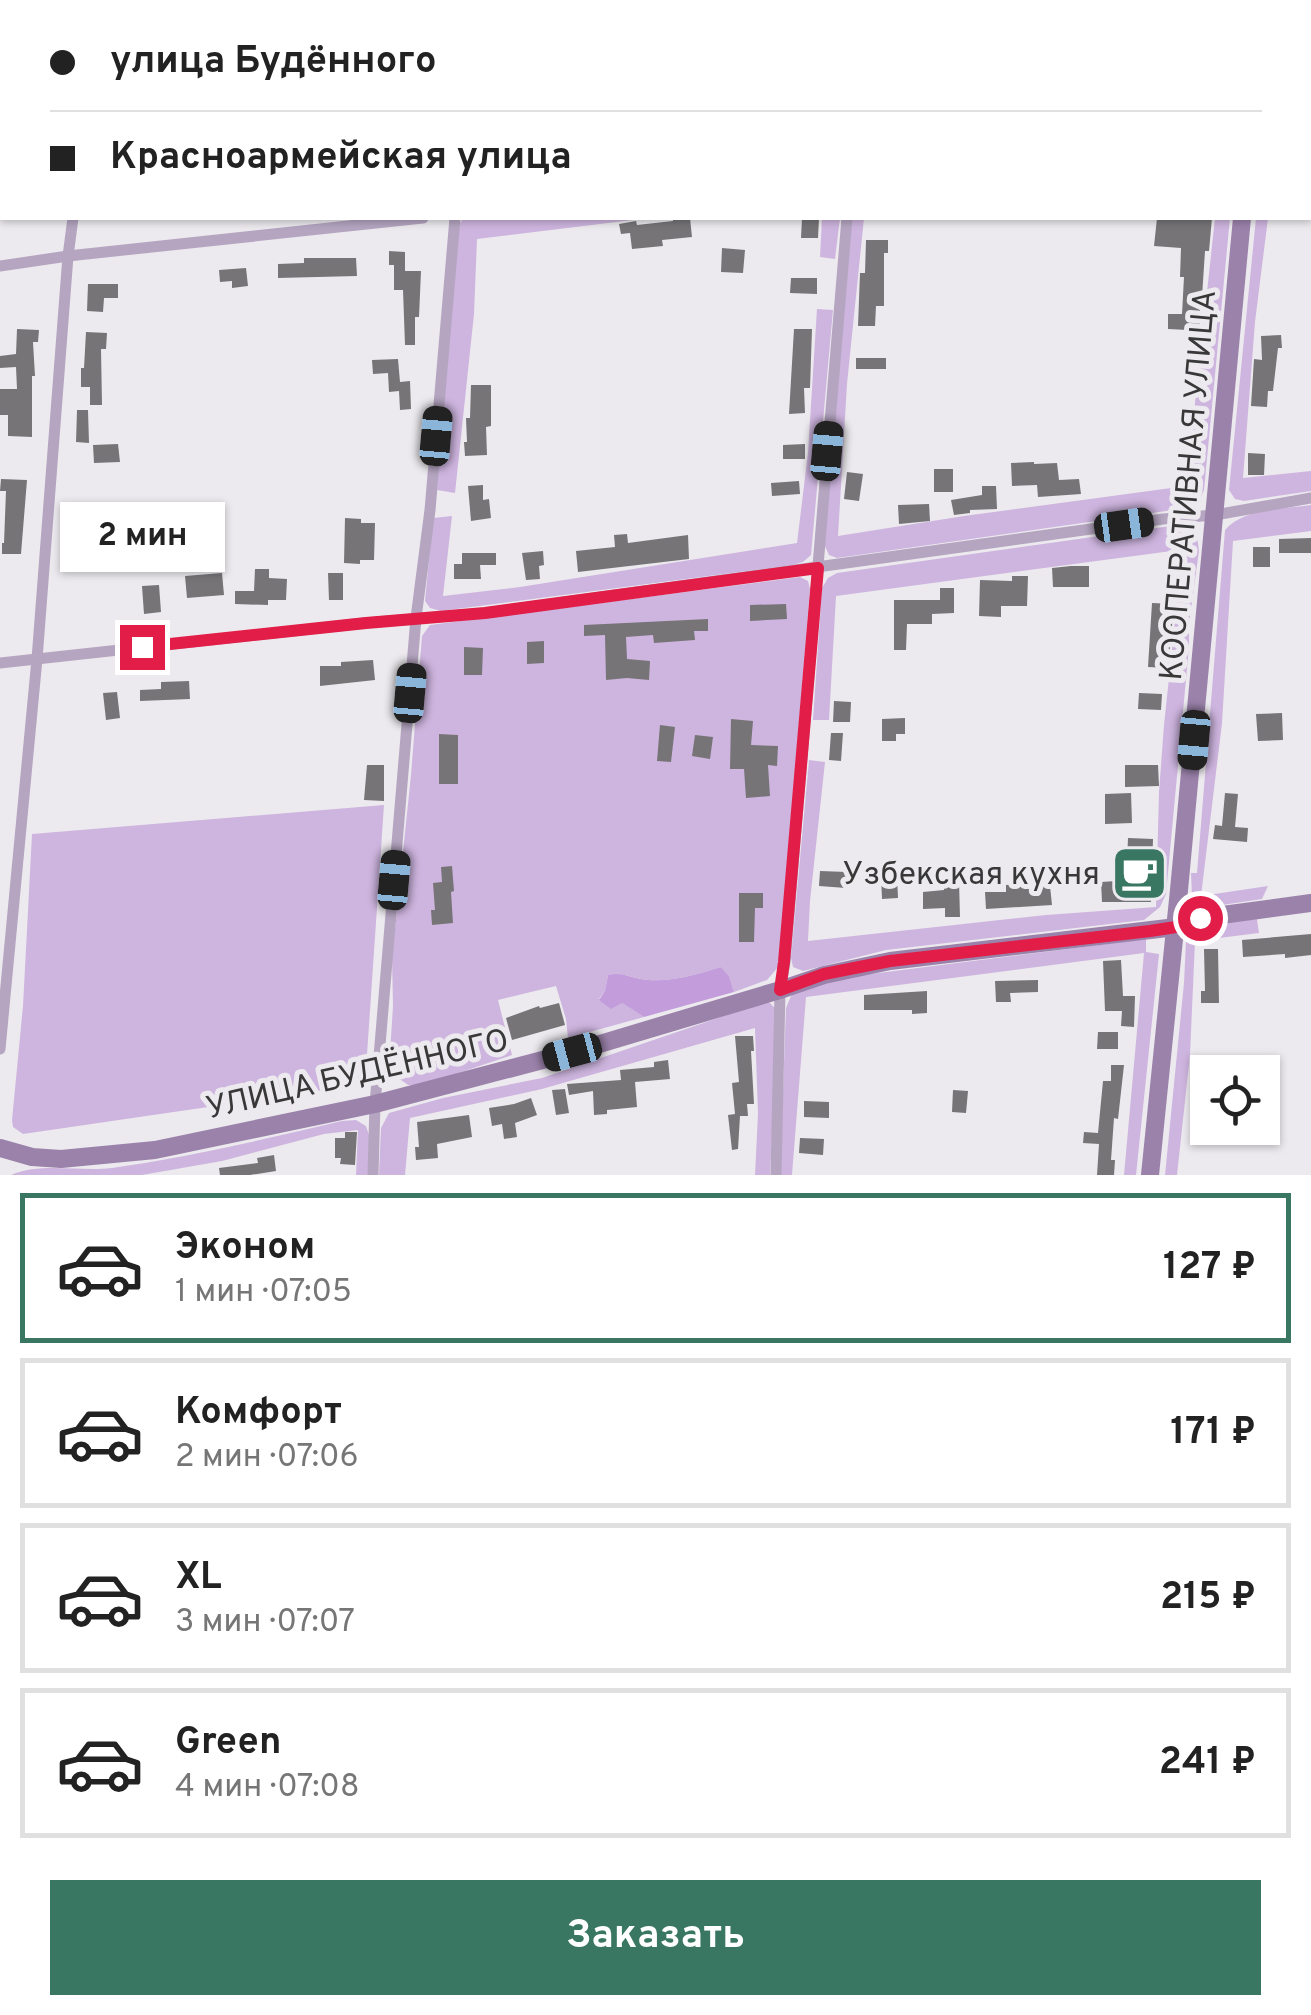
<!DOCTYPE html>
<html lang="ru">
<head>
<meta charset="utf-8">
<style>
  body { margin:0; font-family:Overpass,sans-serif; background:#f6f6f6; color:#222; height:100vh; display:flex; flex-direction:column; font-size:38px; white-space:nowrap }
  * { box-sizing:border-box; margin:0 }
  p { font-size:32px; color:#767676 }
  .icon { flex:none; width:55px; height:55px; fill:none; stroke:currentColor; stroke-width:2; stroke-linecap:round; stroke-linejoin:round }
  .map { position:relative; height:1175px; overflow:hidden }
  .side { display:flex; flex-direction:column; background:#fff; flex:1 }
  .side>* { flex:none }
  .top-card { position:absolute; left:0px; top:0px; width:1312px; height:220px; box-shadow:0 2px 8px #0004; display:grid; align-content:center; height:220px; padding:0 50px; background:#fff }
  .controls { position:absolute; left:1190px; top:1055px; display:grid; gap:20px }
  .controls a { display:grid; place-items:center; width:90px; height:90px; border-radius:0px; background:#fff; box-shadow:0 2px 8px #0004; font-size:50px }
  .end { position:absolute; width:45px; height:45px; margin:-22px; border:12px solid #e11d48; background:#fff; box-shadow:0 0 0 5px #fff }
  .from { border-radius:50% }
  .bubble { position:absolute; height:70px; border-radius:0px; background:#fff; box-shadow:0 2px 8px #0004; font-size:32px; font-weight:700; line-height:70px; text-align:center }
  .car { position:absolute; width:30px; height:60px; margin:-30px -15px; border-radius:12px; box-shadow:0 0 8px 2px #0007; background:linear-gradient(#222 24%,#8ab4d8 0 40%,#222 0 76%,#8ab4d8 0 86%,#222 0) }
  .top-card b { display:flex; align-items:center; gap:35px; height:95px; font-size:38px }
  .top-card b+b { border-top:2px solid #e0e0e0 }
  .top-card i { width:25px; height:25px; background:#222 }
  ul { padding:18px 0 0; list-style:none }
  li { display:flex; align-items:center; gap:30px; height:150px; margin:0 20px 15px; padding:0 30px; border:5px solid #e0e0e0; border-radius:0px }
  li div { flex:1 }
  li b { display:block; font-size:38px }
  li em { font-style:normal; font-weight:700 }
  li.selected { border-color:#397763 }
  li>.icon { width:90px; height:90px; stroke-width:1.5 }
  .button { display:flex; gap:20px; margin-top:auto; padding:20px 50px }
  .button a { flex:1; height:115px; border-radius:0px; background:#397763; color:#fff; font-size:40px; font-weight:700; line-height:115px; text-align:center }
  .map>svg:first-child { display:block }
</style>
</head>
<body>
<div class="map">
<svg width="1311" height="1175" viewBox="0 0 1311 1175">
  <rect width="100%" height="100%" fill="#eceaee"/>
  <g fill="#ceb5df">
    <polygon points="464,218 649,218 477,239 474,314 455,493 437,490 458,236 460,223"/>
    <polygon points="822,218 840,218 835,259 820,257"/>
    <polygon points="852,218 864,218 847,384 838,536 964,516 1186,486 1215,218 1230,218 1204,490 1199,502 1194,507 837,558 829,555 824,544"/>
    <polygon points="1256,218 1268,218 1255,322 1243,478 1311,471 1311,491 1244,501 1235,499 1229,490"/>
    <polygon points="817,309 833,310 811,555 803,562 792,565 441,611 430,608 425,601 433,518 452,516 443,596 520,587 797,543 808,453"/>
    <path d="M1311,505V531L1233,541L1222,723L1201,896L1268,886L1262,899L1209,907L1200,905L1192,897L1191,873H1197L1225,530C1244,508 1283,509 1311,505Z"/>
    <polygon points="1178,525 1190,527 1197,536 1199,551 1189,623 1189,647 1166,894 1160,907 1144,920 886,950 803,971 793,967 791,958 809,760 825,762 810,901 808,941 1046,915 1156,907 1159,792 1164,725 1179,584 1179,550 836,596 829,720 813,720 822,588 828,578 837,573"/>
    <path d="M800,577L808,581L810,589L779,966L767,980L734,992L729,976L721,967C698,974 673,982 648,980C634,979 623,972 608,975L605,991L599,999L622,1003L644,1017L568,1038L566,1019L556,986L498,1000L512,1055L423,1085H408L394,1075L390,1053L393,1006L392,958L411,775L422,636L430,625Z"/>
    <polygon points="384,805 365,1084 23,1134 13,1127 12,1120 23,1006 32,834"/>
    <polygon points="1257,919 1259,933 1195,941 1190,1055 1177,1175 1165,1175 1184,983 1186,941 1196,930 1223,923"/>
    <polygon points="1146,939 1146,952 1159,954 1136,1175 1124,1175 1144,953 806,997 792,1175 780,1175 786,1008 791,996 797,990 847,977"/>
    <polygon points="768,1001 775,1008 775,1074 770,1175 755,1175 758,1114 755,1028 542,1089 410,1118 405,1175 379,1175 381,1128 389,1113 443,1098 542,1078"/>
    <path d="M356,1120L366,1126L370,1138V1175H356L358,1130L324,1134L222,1161L142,1175H11C41,1162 80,1172 112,1168C189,1157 266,1139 342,1121Z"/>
  </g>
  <path fill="#c29cdb" d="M721,967L729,976L734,992L644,1017L622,1003L611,1009L599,1000L605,991L608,975C622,971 633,979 648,980C673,982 698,974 721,967Z"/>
  <g fill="#767477">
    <polygon points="673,218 690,218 692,237 662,240 663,246 632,249 630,233 621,234 619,224 636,221 637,225 673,221"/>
    <polygon points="802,218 819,218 818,238 801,238"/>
    <polygon points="1157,218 1212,218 1209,251 1205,251 1202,297 1200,297 1200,349 1188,348 1188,330 1168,329 1168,314 1182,314 1184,277 1180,277 1181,248 1154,246"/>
    <polygon points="866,240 888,240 888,253 884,253 884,306 876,306 875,326 858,326 860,273 865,273"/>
    <polygon points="722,248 745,250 743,273 721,272"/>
    <polygon points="389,251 405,252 405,271 421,271 419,317 415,317 415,345 405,345 403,290 394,290 394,265 389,265"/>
    <polygon points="304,258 356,258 357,276 278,278 278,264 304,263"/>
    <polygon points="246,268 248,286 232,288 232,281 220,282 219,270"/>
    <polygon points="791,278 817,278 817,294 790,293"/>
    <polygon points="88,284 118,284 118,298 104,298 103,312 87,311"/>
    <polygon points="17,329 39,330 38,342 33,342 35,376 32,376 32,437 8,436 8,415 0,415 0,389 17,389 16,367 0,368 0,356 16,354"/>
    <polygon points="794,329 812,329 810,388 804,388 805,413 789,414"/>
    <polygon points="86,332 107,333 106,349 101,349 102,405 90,405 90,387 81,387 81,368 84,368"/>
    <polygon points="1281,335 1282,348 1278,348 1273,391 1268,391 1267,407 1251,406 1254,359 1262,360 1261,336"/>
    <rect x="856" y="358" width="30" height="11"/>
    <polygon points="398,359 400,382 410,381 411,409 400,410 399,391 389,392 388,373 373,374 372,360"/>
    <polygon points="471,385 491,385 491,426 486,427 487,455 465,456 464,442 467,442 466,418 470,418"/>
    <polygon points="77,410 88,410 89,443 76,442"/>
    <polygon points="118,444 120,462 94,463 93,445"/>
    <polygon points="805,444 805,459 783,459 783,445"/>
    <polygon points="1248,453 1265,454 1264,475 1248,475"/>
    <polygon points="1034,462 1034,464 1057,463 1059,480 1079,479 1081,494 1038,497 1037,485 1012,486 1011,463"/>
    <rect x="934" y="469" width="19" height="23"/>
    <polygon points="847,472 863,474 859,501 844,499"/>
    <polygon points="1,479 27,480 21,554 2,554 2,543 4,543 6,491 0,491"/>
    <polygon points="799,481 800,494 772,496 771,483"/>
    <polygon points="483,485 483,500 489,499 491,518 471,521 468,486"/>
    <polygon points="982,486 996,486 997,509 970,510 970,513 954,515 951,500 982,495"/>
    <polygon points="929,504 930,521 899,524 898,505"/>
    <polygon points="345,518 361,519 361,523 375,523 374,560 360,560 360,564 344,563"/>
    <polygon points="627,534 628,543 688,535 689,559 578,572 576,551 615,547 614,535"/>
    <polygon points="1311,538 1311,553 1279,553 1279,539"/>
    <rect x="1253" y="547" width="17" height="20"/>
    <polygon points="543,551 544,565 539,566 540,579 526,580 522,553"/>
    <polygon points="462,553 496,553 496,565 480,565 481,579 454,579 454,564 462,564"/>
    <polygon points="1071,566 1089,566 1089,587 1053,587 1052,568"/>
    <polygon points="255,569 269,569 269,578 287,579 286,600 268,600 268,605 235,604 235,591 254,591"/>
    <polygon points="222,573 224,595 187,598 185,576"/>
    <polygon points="328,573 343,573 343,600 329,600"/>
    <polygon points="1012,576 1028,576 1027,606 1001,606 1001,617 979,616 980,580 1012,581"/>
    <polygon points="159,585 161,612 144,614 142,586"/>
    <polygon points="940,588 954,588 954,613 932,614 932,624 907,624 906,650 894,650 894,600 940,600"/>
    <polygon points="1152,603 1174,604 1168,668 1148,667"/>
    <polygon points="786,604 787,619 750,621 750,605"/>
    <polygon points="708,619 708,631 694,631 695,640 654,643 653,635 626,637 627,659 650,661 649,680 627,678 606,680 605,635 584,636 584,625"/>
    <polygon points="544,641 544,663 527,664 527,642"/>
    <polygon points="464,647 483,648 482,675 464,675"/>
    <polygon points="373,660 375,680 320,686 320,666 341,666 341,662"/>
    <polygon points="189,681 190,699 140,701 140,690 161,689 161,682"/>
    <polygon points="117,692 120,718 106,720 103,693"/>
    <polygon points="1139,693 1162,694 1161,710 1138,709"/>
    <polygon points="834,701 851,702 850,722 833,722"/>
    <polygon points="1282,713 1283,740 1258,741 1256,714"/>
    <polygon points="905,718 905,734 896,734 896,741 882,741 882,719"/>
    <polygon points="731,719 753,721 751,745 778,746 777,766 768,765 770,796 746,798 744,769 730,769"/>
    <polygon points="660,725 675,727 671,762 657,761"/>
    <polygon points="831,733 843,733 841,761 829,760"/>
    <polygon points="439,734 458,735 458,784 439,784"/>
    <polygon points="695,735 713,737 710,759 692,756"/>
    <polygon points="367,765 384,765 384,801 364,800"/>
    <polygon points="1125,765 1158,765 1159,786 1125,787"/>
    <polygon points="1131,793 1132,823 1105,824 1105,794"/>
    <polygon points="1225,793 1238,794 1235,827 1248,828 1247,842 1213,839 1215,825 1222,826"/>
    <polygon points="1128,838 1153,839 1151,902 1102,902 1101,882 1116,881 1117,861 1127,861"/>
    <polygon points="452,866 454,891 451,892 453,923 432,925 431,910 435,910 433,883 442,882 441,867"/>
    <polygon points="820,871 847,872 846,888 819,886"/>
    <polygon points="897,875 898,898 882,899 881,876"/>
    <polygon points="944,881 959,881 960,917 945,917 945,908 923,909 923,892 944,890"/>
    <polygon points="1018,884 1018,887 1050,886 1052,905 986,909 985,892 1006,892 1006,885"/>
    <polygon points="739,893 763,893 763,908 755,908 754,942 739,942"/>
    <polygon points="1311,934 1311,955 1285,958 1285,954 1243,957 1242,940"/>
    <polygon points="1204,949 1218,949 1219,1003 1201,1003 1201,991 1205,991"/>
    <polygon points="1121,960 1123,996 1135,996 1134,1027 1121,1026 1122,1011 1105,1011 1103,961"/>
    <polygon points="1038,980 1038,992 1010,993 1011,1002 996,1002 995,981"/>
    <polygon points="927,991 927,1013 912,1014 912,1010 864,1010 864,995"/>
    <polygon points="559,1003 565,1025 512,1040 506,1018 539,1006 540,1008"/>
    <polygon points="1098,1032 1118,1032 1118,1049 1097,1049"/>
    <polygon points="735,1036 753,1036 754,1051 751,1051 754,1104 747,1104 748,1116 740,1116 738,1149 732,1150 728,1115 735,1114 732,1083 739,1082"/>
    <polygon points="668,1060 670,1079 635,1082 637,1107 607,1110 607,1114 594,1115 593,1091 569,1095 567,1084 621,1080 620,1070 654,1067 654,1062"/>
    <polygon points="1111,1065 1124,1065 1118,1119 1114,1118 1111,1160 1115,1160 1114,1175 1097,1175 1099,1144 1083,1143 1084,1132 1098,1133 1103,1081 1111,1081"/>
    <polygon points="565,1089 569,1113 556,1115 552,1090"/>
    <polygon points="953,1090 968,1091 966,1113 952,1112"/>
    <polygon points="531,1098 537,1115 515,1123 517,1137 504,1139 502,1124 492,1126 489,1108 514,1104"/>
    <polygon points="804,1101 829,1102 829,1118 804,1117"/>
    <polygon points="469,1115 472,1137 437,1144 438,1158 416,1160 415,1147 419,1147 417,1122"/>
    <polygon points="345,1132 357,1132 355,1165 340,1164 341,1158 335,1158 335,1138 345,1138"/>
    <polygon points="800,1138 824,1139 823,1155 799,1153"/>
    <polygon points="274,1155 276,1171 250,1175 220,1175 219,1168 258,1163 257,1158"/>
  </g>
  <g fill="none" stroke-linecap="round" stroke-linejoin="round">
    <g stroke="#b5a5c1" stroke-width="11">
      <polyline points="94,2 94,0"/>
      <polyline points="481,2 481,0"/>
      <polyline points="865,2 865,0"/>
      <polyline points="1310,103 1311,103"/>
      <polyline points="0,266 68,256 423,218"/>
      <polyline points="0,663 365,623 485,613 1163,519 1215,515 1311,498"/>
      <polyline points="0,1049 37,659 68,256 73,218"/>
      <polyline points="373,1175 375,1104 416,618 430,510 455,218"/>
      <polyline points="776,1175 780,990 785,962 847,218"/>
    </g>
    <g stroke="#9b82ab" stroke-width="18">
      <polyline points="1263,2 1263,0"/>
      <polyline points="0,1148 32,1157 61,1159 155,1150 375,1104 573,1052 780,990 824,975 890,961 1176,927 1200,918 1311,903"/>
      <polyline points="1150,1175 1179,890 1242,218"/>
    </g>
  </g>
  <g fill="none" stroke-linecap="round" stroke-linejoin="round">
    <polyline stroke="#e11d48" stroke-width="12" points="142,647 366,623 485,613 818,568 784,962 780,990 824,974 890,961 1150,931 1176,927 1200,918"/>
  </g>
  <defs>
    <symbol id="cafe-square" viewBox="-11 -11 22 22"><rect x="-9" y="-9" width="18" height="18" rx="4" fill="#397763" stroke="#eceaee"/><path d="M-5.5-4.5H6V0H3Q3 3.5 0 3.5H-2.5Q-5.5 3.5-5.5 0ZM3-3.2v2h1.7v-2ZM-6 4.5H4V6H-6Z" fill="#fff"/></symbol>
  </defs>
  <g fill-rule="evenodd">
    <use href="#cafe-square" x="1108" y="842" width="63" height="63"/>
  </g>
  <g text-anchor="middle" stroke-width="10" stroke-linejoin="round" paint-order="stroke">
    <g font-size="32" fill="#383839" stroke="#eceaee">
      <text transform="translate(1187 485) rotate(-85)" y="11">КООПЕРАТИВНАЯ УЛИЦА</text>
      <text transform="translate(357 1073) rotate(-13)" y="11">УЛИЦА БУДЁННОГО</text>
    </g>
    <g font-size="32" fill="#383839" stroke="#eceaee" text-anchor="end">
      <text x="1100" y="884">Узбекская кухня</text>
    </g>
  </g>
</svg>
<div class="controls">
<a><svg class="icon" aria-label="locate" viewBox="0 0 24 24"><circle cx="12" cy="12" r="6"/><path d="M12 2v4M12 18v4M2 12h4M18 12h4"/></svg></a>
</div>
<i class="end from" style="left:1200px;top:918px"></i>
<i class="end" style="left:142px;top:647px"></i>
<div class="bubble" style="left:60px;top:502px;width:165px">2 мин</div>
<i class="car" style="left:436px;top:436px;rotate:5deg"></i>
<i class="car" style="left:827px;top:451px;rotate:5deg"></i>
<i class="car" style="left:1124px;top:525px;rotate:82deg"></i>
<i class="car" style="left:410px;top:693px;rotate:5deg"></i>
<i class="car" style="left:1194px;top:740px;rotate:185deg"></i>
<i class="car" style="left:394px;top:880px;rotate:5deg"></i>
<i class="car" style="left:572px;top:1052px;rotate:255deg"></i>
<div class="top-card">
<b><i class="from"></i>улица Будённого</b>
<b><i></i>Красноармейская улица</b>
</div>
</div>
<section class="side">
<ul>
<li class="selected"><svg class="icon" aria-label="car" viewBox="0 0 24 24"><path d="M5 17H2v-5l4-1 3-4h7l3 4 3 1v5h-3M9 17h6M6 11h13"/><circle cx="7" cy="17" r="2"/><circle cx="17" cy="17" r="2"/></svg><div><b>Эконом</b><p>1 мин · 07:05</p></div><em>127 ₽</em></li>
<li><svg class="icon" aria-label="car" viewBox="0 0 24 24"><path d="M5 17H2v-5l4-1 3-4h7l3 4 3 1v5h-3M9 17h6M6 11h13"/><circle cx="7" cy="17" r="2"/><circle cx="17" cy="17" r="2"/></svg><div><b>Комфорт</b><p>2 мин · 07:06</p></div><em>171 ₽</em></li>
<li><svg class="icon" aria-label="car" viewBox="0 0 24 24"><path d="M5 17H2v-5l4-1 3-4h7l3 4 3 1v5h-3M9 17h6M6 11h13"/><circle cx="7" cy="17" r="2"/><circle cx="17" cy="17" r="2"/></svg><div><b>XL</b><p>3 мин · 07:07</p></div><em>215 ₽</em></li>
<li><svg class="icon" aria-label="car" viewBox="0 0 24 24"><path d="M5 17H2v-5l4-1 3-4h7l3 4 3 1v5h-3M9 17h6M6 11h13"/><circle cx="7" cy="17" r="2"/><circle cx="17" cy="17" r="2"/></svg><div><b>Green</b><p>4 мин · 07:08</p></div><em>241 ₽</em></li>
</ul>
<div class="button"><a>Заказать</a></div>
</section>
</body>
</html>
